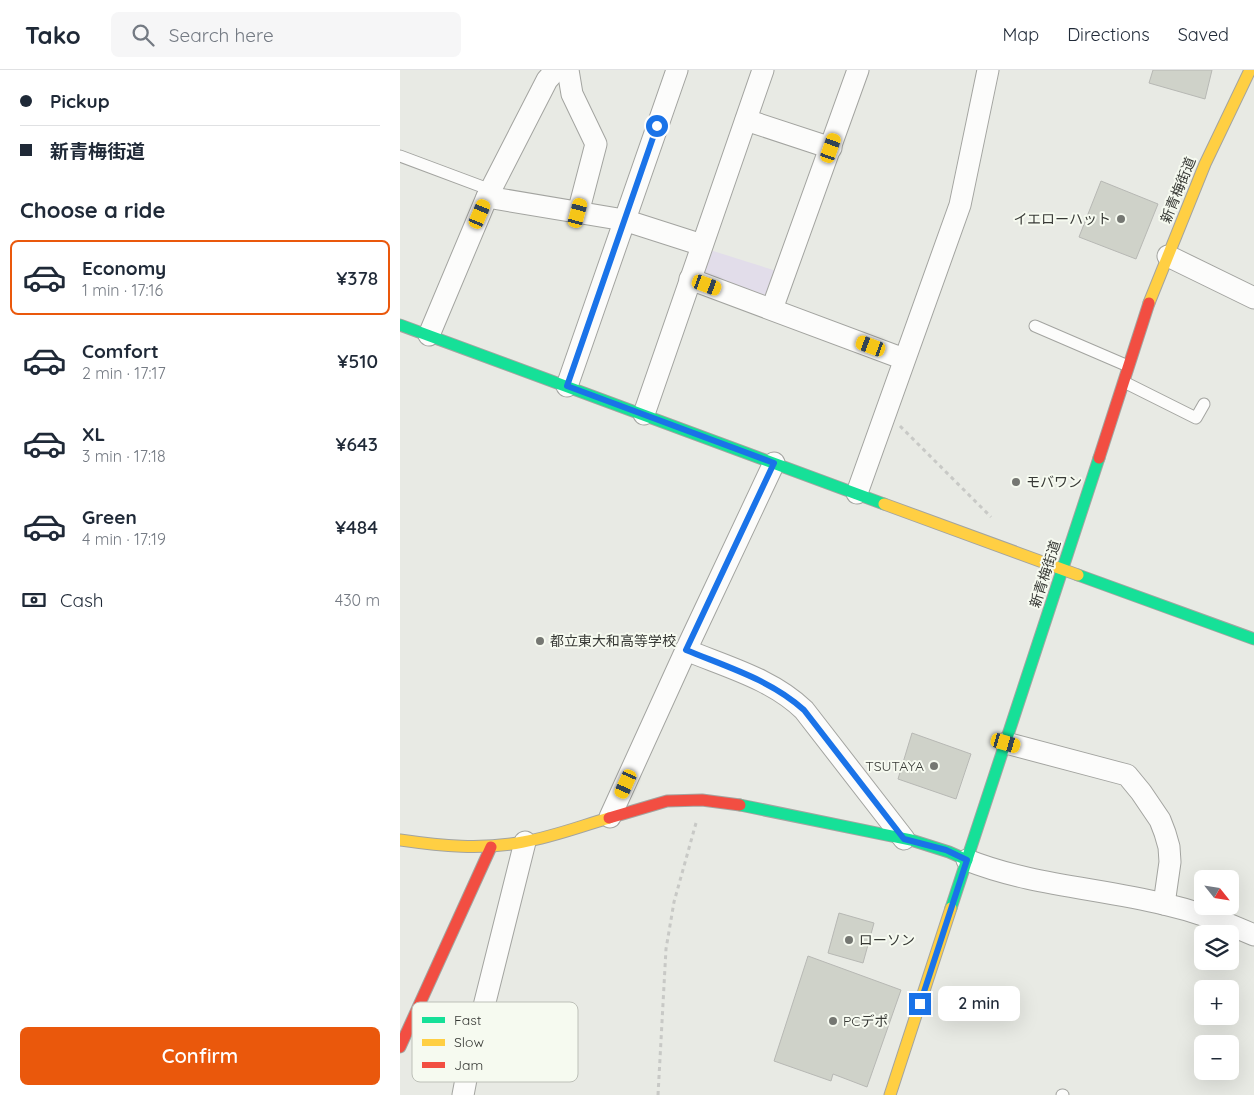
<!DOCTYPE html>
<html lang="en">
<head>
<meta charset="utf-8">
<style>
  body { margin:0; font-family:Quicksand,"Noto Sans JP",sans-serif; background:#f6f6f7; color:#1f2937; height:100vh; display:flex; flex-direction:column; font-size:19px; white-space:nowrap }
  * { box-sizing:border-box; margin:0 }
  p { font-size:16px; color:#747a83 }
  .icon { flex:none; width:28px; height:28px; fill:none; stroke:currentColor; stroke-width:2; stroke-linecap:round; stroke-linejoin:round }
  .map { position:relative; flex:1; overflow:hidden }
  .panel { display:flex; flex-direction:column; background:#fff; width:400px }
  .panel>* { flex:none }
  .banner { display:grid; align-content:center; height:110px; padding:0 20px; background:#fff }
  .needle { width:32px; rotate:120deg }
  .fabs { position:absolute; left:794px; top:800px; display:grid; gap:10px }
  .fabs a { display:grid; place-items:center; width:45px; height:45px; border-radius:8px; background:#fff; box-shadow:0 5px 20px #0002; font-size:25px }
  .end { position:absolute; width:22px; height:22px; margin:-11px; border:6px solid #1a73e8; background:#fff; box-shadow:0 0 0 2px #fff }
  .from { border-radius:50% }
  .bubble { position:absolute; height:35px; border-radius:8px; background:#fff; box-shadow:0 5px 20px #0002; font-size:16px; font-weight:600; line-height:35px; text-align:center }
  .car { position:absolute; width:15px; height:30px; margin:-15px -8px; border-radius:6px; box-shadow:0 0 4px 1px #0007; background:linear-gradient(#f5c518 24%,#345 0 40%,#f5c518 0 76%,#345 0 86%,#f5c518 0) }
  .banner b { display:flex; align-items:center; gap:18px; height:48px; font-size:19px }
  .banner b+b { border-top:1px solid #e0e1e3 }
  .banner i { width:12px; height:12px; background:#1f2937 }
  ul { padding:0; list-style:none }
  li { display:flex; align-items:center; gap:15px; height:75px; margin:0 10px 8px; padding:0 10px; border:2px solid transparent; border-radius:8px }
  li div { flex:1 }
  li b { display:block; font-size:19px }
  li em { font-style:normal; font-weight:600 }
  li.active { border-color:#ea580c }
  li>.icon { width:45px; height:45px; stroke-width:1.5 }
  h2 { padding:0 20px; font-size:22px; line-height:60px }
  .pay { display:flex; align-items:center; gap:12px; height:55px; padding:0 20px; font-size:19px }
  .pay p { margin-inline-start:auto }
  .primary-button { display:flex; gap:10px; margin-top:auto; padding:10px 20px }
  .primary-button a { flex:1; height:58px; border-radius:8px; background:#ea580c; color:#fff; font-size:20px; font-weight:600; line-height:58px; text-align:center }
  header { display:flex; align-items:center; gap:30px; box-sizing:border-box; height:70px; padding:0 25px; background:#fff; border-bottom:1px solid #e0e1e3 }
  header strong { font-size:24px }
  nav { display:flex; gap:28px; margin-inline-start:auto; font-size:18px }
  .search { width:350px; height:45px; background:#f6f6f7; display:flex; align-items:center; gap:12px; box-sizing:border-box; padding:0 18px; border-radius:8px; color:#747a83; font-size:19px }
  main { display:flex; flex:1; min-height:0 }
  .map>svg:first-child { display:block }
</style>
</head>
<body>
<header>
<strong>Tako</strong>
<div class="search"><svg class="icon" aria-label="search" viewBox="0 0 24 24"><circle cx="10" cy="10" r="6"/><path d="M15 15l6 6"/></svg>Search here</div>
<nav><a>Map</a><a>Directions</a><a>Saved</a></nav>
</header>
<main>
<section class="panel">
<div class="banner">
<b><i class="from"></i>Pickup</b>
<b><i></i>新青梅街道</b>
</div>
<h2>Choose a ride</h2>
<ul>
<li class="active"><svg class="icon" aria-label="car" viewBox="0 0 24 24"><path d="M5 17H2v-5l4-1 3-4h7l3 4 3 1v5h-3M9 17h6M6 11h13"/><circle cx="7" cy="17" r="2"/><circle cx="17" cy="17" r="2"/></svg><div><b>Economy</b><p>1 min · 17:16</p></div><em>¥378</em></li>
<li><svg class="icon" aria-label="car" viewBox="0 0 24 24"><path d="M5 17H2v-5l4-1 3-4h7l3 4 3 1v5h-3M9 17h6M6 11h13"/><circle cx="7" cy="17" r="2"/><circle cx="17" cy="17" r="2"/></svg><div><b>Comfort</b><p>2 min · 17:17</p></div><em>¥510</em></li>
<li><svg class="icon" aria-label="car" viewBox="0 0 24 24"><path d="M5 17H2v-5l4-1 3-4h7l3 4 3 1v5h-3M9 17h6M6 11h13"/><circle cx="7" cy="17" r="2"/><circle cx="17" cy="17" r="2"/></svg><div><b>XL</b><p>3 min · 17:18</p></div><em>¥643</em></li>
<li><svg class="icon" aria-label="car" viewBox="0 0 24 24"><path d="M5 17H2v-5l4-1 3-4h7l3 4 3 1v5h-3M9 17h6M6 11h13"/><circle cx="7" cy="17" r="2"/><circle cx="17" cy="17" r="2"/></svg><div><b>Green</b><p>4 min · 17:19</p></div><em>¥484</em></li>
</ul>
<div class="pay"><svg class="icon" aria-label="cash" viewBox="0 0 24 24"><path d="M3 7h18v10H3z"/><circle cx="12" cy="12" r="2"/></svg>Cash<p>430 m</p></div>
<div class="primary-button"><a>Confirm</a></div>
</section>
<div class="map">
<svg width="854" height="1025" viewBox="0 0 854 1025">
  <rect width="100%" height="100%" fill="#e8eae4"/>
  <polygon fill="#e2ddea" points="310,180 383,203 371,236 298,210"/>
  <g fill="#cfd2c9" stroke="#b7b8b4">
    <polygon points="753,0 812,0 805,29 749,13"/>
    <polygon points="701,111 758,134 736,189 679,167"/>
    <polygon points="512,663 571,684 556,729 498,709"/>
    <polygon points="439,843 474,853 463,893 428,883"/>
    <polygon points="408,886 501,920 467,1017 433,1004 431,1011 374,991"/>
  </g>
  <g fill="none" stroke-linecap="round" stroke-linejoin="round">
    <defs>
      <g id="lane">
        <polyline points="0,86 91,120"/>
        <polyline points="635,256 728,296"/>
        <polyline points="724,312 796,348 804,334"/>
        <polyline points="662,1025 663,1025"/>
      </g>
      <g id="street">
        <polyline points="168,0 172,24 196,74 178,143"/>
        <polyline points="346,50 431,78"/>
        <polyline points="87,127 224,150 302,175"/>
        <polyline points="768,186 854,228"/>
        <polyline points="290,209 504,289"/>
        <polyline points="372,239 458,0"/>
        <polyline points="29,265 87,127 147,10 156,0"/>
        <polyline points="167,316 277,0"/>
        <polyline points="244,344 363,0"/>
        <polyline points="457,423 560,135 588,0"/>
        <path d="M286,580C327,597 372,609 404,640L504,769"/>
        <polyline points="606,673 727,705 741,722 760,750 765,763 769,777 770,792 764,834"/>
        <polyline points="210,747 286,580 374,393"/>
        <path d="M567,790C630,815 698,818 764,834C795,841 825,852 854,865"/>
        <polyline points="63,1025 67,1004 125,772"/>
      </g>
      <g id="fast">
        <polyline points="0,255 484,434"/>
        <polyline points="678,505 854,569"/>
        <polyline points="340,735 511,770 549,782 567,790"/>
        <polyline points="551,838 699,388"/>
      </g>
      <g id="slow">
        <polyline points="749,233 805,94 850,0"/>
        <polyline points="484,434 678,505"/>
        <path d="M0,770C41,776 82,780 123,772C153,767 181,756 209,748"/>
        <polyline points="490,1025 551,838"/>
      </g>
      <g id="jam">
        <polyline points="699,388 749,233"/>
        <polyline points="209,748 267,731 302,730 340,735"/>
        <polyline points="0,977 91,777"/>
      </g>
    </defs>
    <use href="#lane" stroke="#a3a4a0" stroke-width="13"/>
    <use href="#street" stroke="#a3a4a0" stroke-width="23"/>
    <use href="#fast" stroke="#a3a4a0" stroke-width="13"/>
    <use href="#slow" stroke="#a3a4a0" stroke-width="13"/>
    <use href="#jam" stroke="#a3a4a0" stroke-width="13"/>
    <g stroke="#c8c9c6" stroke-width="3" stroke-dasharray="4 4" stroke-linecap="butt">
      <polyline points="500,356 591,447"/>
      <polyline points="258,1025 266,879 274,832 296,753"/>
    </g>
    <use href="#lane" stroke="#fcfcfb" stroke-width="11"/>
    <use href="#street" stroke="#fcfcfb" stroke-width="21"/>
    <use href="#fast" stroke="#16e098" stroke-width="11"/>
    <use href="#slow" stroke="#ffcf43" stroke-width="11"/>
    <use href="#jam" stroke="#f24e42" stroke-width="11"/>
  </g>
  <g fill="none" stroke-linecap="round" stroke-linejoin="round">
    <path stroke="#1a73e8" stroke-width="6" d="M257,56L167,316L374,393L286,580C327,597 371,610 404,640L504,769L546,780L567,790L520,934"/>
  </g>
  <g fill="#757772" stroke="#f6faf0" stroke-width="2">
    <circle cx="721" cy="149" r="5"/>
    <circle cx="616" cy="412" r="5"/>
    <circle cx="140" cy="571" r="5"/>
    <circle cx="534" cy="696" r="5"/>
    <circle cx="449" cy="870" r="5"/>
    <circle cx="433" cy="951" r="5"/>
  </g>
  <g text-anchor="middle" stroke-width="4" stroke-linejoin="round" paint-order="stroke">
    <g font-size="14" fill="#373935" stroke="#f6faf0">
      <text transform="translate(778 120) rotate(-68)" y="5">新青梅街道</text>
      <text transform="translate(645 504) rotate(-72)" y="5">新青梅街道</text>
    </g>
    <g font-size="14" fill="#373935" stroke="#f6faf0" text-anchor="start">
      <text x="711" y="154" text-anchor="end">イエローハット</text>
      <text x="626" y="417">モバワン</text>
      <text x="150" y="576">都立東大和高等学校</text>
      <text x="524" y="701" text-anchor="end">TSUTAYA</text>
      <text x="459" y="875">ローソン</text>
      <text x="443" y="956">PCデポ</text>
    </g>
  </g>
  <rect x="12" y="932" width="166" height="80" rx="8" fill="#f6faf0" stroke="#bdc0b8" stroke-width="1"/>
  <rect x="22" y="947" width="23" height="6" fill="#16e098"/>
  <rect x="22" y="969" width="23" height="7" fill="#ffcf43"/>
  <rect x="22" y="992" width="23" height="6" fill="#f24e42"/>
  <g font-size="14" fill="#373935">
    <text x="54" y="955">Fast</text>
    <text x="54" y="977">Slow</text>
    <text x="54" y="1000">Jam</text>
  </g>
</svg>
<div class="fabs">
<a><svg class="needle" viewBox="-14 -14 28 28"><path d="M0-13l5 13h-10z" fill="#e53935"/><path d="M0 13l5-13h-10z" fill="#747a83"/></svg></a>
<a><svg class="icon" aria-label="layers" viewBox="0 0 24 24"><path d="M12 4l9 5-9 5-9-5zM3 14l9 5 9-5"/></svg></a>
<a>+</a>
<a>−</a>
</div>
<i class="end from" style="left:257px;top:56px"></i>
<i class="end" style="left:520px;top:934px"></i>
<div class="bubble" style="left:538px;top:916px;width:82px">2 min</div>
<i class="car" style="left:431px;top:78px;rotate:19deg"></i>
<i class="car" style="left:178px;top:143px;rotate:15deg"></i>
<i class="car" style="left:80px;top:144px;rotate:23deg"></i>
<i class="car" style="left:307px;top:215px;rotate:110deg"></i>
<i class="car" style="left:471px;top:276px;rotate:290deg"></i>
<i class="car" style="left:606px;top:673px;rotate:106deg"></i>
<i class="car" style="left:226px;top:714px;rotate:204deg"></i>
</div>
</main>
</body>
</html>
